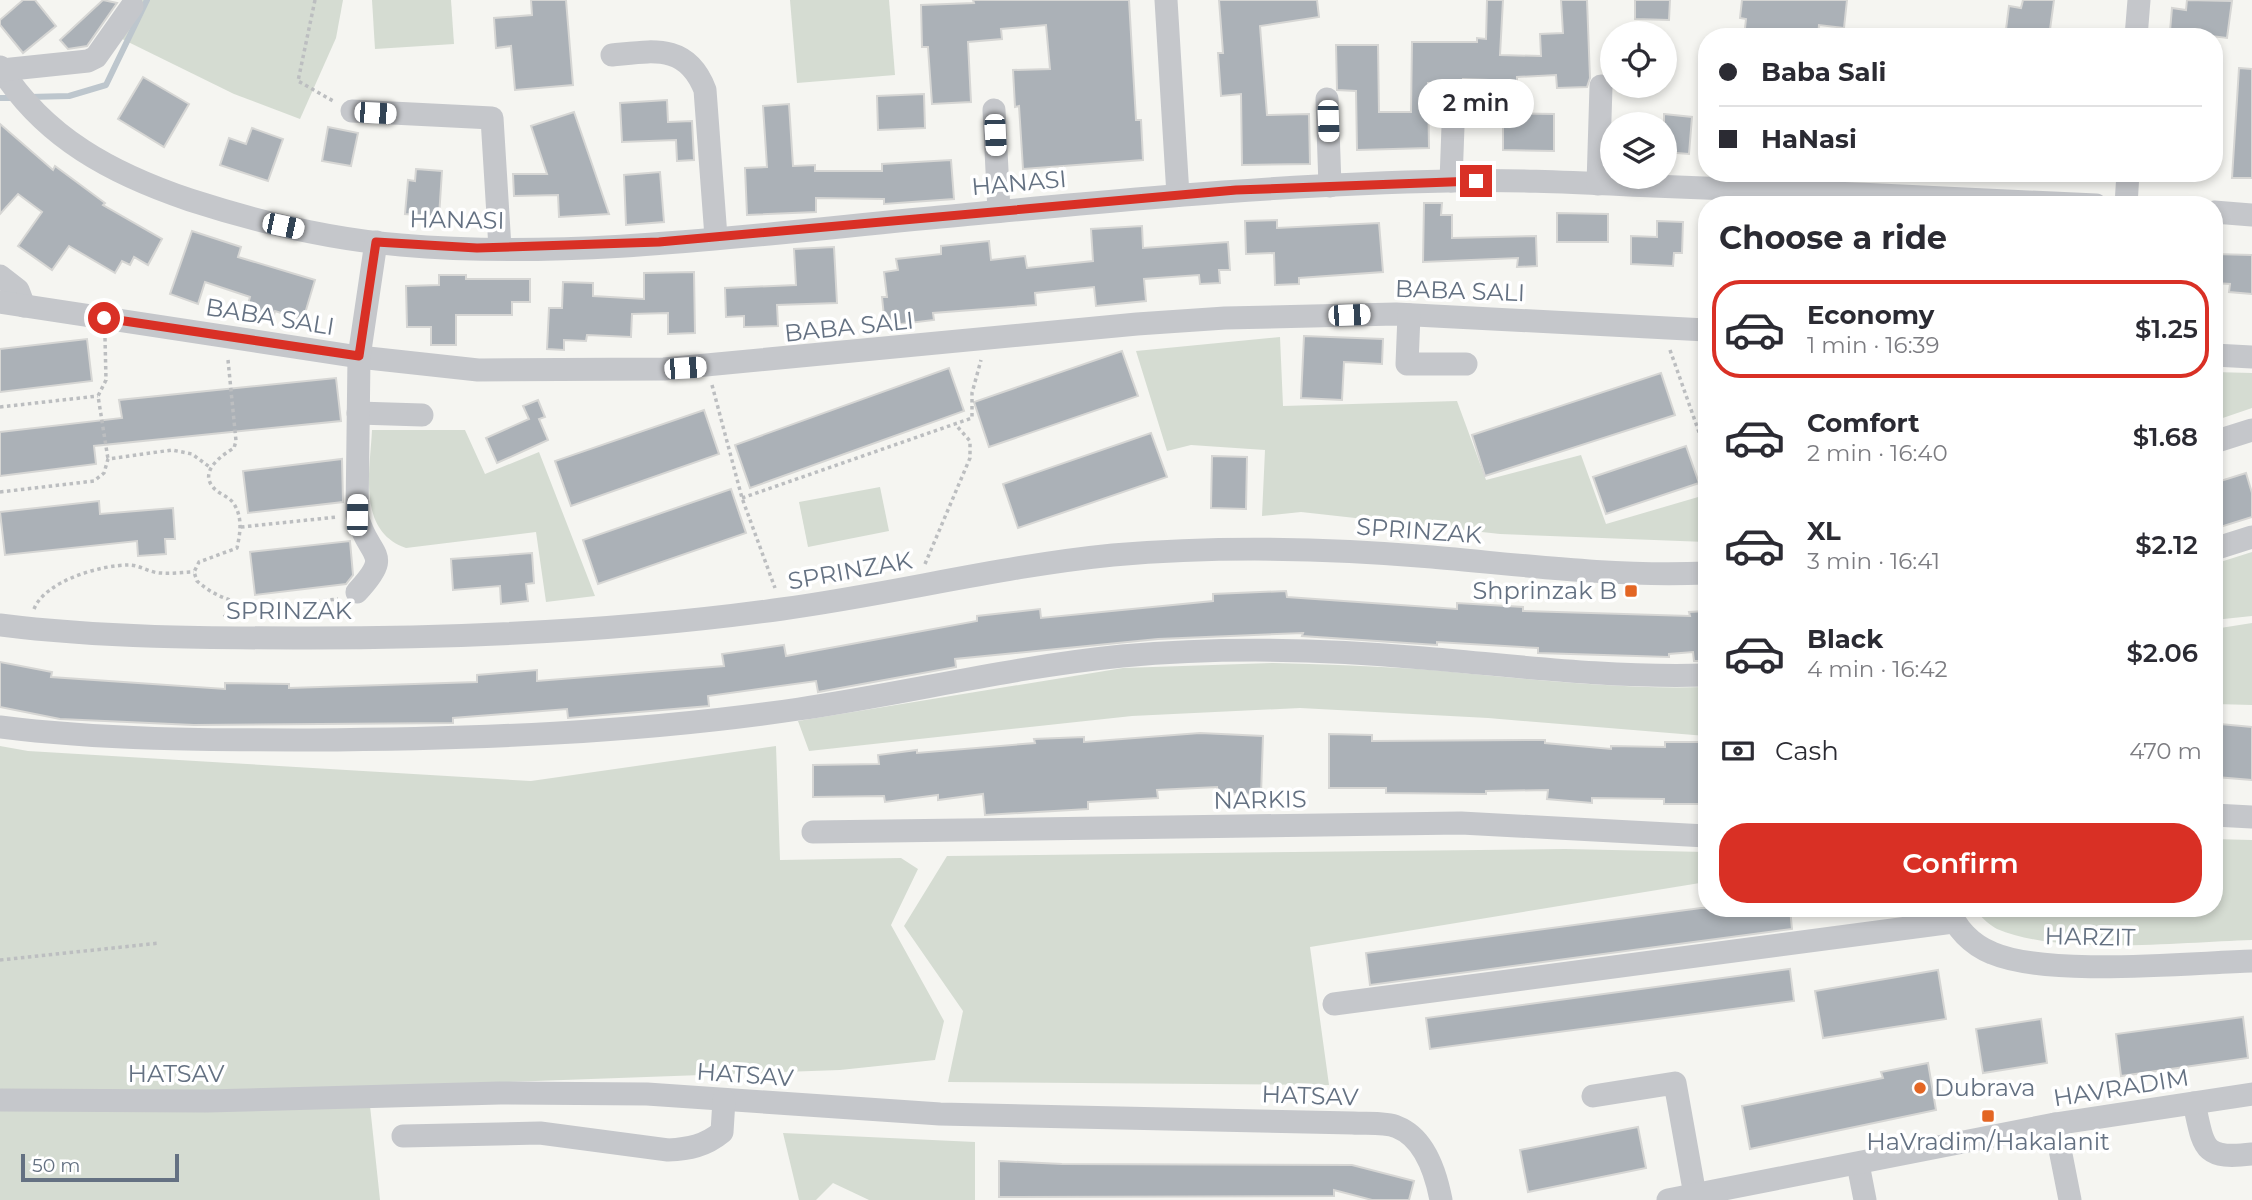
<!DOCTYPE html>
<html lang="en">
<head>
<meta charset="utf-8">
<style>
  body { margin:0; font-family:Montserrat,sans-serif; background:#f2f2f3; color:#2b2b33; height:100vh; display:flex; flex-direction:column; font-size:26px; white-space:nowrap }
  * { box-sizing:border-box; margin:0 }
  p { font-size:23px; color:#7c7c81 }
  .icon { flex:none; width:38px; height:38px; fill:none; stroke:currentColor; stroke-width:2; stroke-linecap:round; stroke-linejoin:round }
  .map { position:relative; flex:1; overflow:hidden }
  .sheet { position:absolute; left:1698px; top:196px; width:525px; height:721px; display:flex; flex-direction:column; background:#fff; border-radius:28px; box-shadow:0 4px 10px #0003 }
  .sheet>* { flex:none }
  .banner { position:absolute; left:1698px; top:28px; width:525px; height:154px; border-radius:28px; box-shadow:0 4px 10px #0003; display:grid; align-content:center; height:154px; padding:0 21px; background:#fff }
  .tools { position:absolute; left:1600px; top:21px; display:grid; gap:14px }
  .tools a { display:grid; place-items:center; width:77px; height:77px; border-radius:50%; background:#fff; box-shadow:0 4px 10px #0003; font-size:35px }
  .scale { position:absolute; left:21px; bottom:18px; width:158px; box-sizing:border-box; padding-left:7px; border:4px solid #647182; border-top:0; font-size:19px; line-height:24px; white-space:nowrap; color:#647182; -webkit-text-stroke:5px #fff; paint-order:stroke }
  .end { position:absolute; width:32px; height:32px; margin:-16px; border:9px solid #d93025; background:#fff; box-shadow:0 0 0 4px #fff }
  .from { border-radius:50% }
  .bubble { position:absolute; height:49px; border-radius:24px; background:#fff; box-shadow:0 4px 10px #0003; font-size:23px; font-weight:600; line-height:49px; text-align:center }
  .car { position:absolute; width:21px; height:42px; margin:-21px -10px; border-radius:9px; box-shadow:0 0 5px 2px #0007; background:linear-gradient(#fff 24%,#345 0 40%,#fff 0 76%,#345 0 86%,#fff 0) }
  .banner b { display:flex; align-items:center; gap:24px; height:66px; font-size:26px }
  .banner b+b { border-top:2px solid #e1e1e2 }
  .banner i { width:18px; height:18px; background:#2b2b33 }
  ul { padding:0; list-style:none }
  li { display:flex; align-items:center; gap:21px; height:98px; margin:0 14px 10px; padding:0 7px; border:4px solid transparent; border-radius:28px }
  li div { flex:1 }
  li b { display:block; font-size:26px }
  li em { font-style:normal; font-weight:600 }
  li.active { border-color:#d93025 }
  li>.icon { width:63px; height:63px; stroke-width:1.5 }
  h2 { padding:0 21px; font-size:32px; line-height:84px }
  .pay { display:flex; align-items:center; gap:18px; height:77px; padding:0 21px; font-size:26px }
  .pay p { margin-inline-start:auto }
  .primary-button { display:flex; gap:14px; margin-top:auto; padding:14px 21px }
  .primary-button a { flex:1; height:80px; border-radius:28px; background:#d93025; color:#fff; font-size:28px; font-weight:600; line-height:80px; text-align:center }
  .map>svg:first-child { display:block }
</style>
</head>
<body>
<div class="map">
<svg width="2252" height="1200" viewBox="0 0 2252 1200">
  <rect width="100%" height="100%" fill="#f5f5f1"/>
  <g fill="#d5dcd2">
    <polygon points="139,0 343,0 336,38 300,119 234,94 116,36"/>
    <polygon points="372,0 451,0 454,44 375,49"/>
    <polygon points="790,0 889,0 895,75 797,83"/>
    <polygon points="1280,337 1283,406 1457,401 1486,480 1581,455 1606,524 1705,495 1706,542 1500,534 1301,512 1262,516 1265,450 1191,445 1167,451 1136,351"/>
    <polygon points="2214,372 2252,373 2252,408 2214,421"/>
    <path d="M372,430H465L485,474L539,452L595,596L546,602L536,532L406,548C357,531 370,472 372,430Z"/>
    <polygon points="880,487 889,531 808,547 799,502"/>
    <polygon points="2252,552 2252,616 2214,620 2214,564"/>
    <polygon points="2252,623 2252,705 2215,704 2214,629"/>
    <path d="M1273,663C1321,664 1369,666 1418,669C1514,677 1609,690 1706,687V736L1488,718L1300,708L1132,716L809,751L798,721L1123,668Z"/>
    <polygon points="0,746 28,751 531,781 776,746 780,860 901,858 918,869 891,925 944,1021 935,1060 840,1070 368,1087 380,1200 0,1200"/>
    <path d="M2214,839L2252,840V940C2180,942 2061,956 1997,929C1989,925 1982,917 1976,912L1975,908H2214Z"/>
    <polygon points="1565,849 1706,852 1706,882 1310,947 1329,1085 948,1082 963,1011 904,926 947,856"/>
    <polygon points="783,1133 975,1142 975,1200 869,1200 833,1183 816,1200 799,1200"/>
  </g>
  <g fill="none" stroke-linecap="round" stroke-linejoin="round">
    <g stroke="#bdc6cd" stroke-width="6">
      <polyline points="29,97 69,96 106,85 147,0"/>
      <polyline points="0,98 15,98"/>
    </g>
  </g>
  <g fill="#abb1b7" stroke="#d6d6d4" stroke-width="2">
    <polygon points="23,0 35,0 56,26 23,53 0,25 0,20"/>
    <polygon points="103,0 117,3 87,46 68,49 60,40"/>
    <polygon points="531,0 566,0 573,85 515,90 511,46 496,48 494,18 532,15"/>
    <polygon points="973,0 1129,0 1136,120 1141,120 1143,160 1023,169 1019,106 1015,107 1013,70 1050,69 1046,25 1001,29 1002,39 968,42 971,102 932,104 928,47 922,47 921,5 974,3"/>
    <polygon points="1219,0 1317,0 1319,17 1260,26 1267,115 1309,114 1310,164 1242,165 1241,94 1221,96 1218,53 1223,53"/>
    <polygon points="1487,0 1503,0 1500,55 1541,56 1540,34 1563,33 1561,0 1587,0 1590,78 1587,87 1557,88 1556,75 1517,77 1517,81 1463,79 1463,83 1428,83 1429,148 1357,150 1356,91 1337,90 1336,45 1378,45 1379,112 1411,112 1412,42 1477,42 1477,38 1486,39"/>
    <polygon points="1635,0 1670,0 1669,20 1635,19"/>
    <polygon points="1742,0 1847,0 1844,28 1819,25 1818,37 1744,37 1746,19 1740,18"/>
    <polygon points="2023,0 2054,0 2049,37 2005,37 2009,6 2021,8"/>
    <polygon points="2187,0 2232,1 2227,38 2170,31 2172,8 2186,10"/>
    <polygon points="2239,68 2252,69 2252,178 2232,178"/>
    <polygon points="143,77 189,104 164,147 118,119"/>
    <polygon points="924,94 925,128 878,130 877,96"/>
    <polygon points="667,100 668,122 692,121 694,160 677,161 676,140 622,142 620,103"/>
    <polygon points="789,104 793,166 815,165 815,171 882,171 882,164 951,160 954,199 884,204 884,199 816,198 816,212 747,215 745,168 767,167 763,106"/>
    <polygon points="574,112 593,167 609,214 559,217 558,195 514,196 513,174 547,174 531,126"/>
    <polygon points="1503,113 1554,114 1554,151 1503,150"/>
    <polygon points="1664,114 1692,117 1689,154 1664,152"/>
    <polygon points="0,124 53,170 55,166 105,203 103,205 162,239 148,265 134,257 130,265 122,261 115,273 69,246 52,270 18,246 42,212 18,194 0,214"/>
    <polygon points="328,127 358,133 351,166 322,161"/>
    <polygon points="252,128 283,139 268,181 220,165 229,138 246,144"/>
    <polygon points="416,169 442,171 439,217 405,214 408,180 415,181"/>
    <polygon points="660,172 664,222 626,225 624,175"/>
    <polygon points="1424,203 1442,203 1441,215 1452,215 1452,238 1536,236 1537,266 1517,267 1518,258 1423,262"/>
    <polygon points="1557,213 1608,214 1608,242 1557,242"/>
    <polygon points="1277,220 1277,228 1379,223 1383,272 1299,278 1299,284 1275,285 1274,253 1246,254 1245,221"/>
    <polygon points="1657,221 1683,222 1682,253 1674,253 1673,266 1631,264 1631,236 1657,237"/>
    <polygon points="1142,226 1143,248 1228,242 1230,270 1219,270 1220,283 1200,284 1199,275 1144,279 1146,301 1096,306 1094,287 1035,293 1036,305 933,313 934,320 885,326 882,297 887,297 884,272 898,270 896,259 941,254 941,246 989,241 991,260 1025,256 1027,268 1093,261 1091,229"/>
    <polygon points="192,231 241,247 238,257 315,280 303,320 275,311 272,323 245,315 250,297 205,282 198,304 170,294"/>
    <polygon points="834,247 837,303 777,305 778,326 744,327 744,316 726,317 725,288 796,285 794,249"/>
    <polygon points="2214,254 2252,255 2252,294 2229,292 2230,284 2214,283"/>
    <polygon points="694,272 695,333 668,334 668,313 632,314 631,337 587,335 586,341 564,340 564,350 547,349 549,308 562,308 563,282 593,283 593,296 644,299 644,273"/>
    <polygon points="439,275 466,275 466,279 530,279 530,302 512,302 512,315 456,315 456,345 431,345 431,327 407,327 406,286 439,285"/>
    <polygon points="1304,336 1383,339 1382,364 1344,362 1342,400 1301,398"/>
    <polygon points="87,339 92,381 0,392 0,349"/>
    <polygon points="1122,351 1138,396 989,447 974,402"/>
    <polygon points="949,368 964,411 750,488 735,445"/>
    <polygon points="1661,373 1675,415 1485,476 1472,435"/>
    <polygon points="336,378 341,421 94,446 96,464 0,476 0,432 122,418 119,400"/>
    <polygon points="538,400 545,417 539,419 548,440 497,463 486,438 529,419 523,406"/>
    <polygon points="704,410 719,454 571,506 555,461"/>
    <polygon points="1151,433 1167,477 1018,528 1003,484"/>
    <polygon points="1686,446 1699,483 1606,514 1593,477"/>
    <polygon points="1212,456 1247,457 1246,509 1211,508"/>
    <polygon points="342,459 343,502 248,513 243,471"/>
    <polygon points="2246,473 2252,493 2252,517 2214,529 2214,483"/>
    <polygon points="731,489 746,533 598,584 583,540"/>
    <polygon points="99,501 100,514 173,508 175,539 165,539 166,554 138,556 137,541 5,555 0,512"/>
    <polygon points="350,541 353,575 346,584 255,595 250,552"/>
    <polygon points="532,553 534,583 526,584 528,601 501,604 500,586 453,590 451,559"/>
    <polygon points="1286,591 1287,597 1457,609 1457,603 1523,607 1523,611 1690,616 1689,612 1706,611 1706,661 1694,661 1693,652 1669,654 1669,657 1538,653 1538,648 1437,642 1437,645 1302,636 1303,633 1158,639 955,659 956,667 818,692 816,681 708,696 709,706 568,718 567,709 453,718 453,723 194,725 60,719 0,707 0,662 52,672 51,677 225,689 225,683 289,684 289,688 477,682 477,675 537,670 537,681 724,666 722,654 784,645 786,656 977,621 977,616 1040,609 1041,618 1213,601 1213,594"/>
    <polygon points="2220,724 2252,727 2252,780 2216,777"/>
    <polygon points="1200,733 1263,736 1261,795 1217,793 1217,787 1157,790 1158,798 1088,802 1088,809 985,815 983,794 938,800 938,795 885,802 884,796 813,797 813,765 879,764 878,755 917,750 917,753 1035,743 1034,739 1084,737 1084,742"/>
    <polygon points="1329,734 1372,735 1372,741 1545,740 1545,743 1611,749 1611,746 1665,747 1665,742 1706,742 1706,804 1664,804 1664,799 1592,798 1592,803 1547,799 1548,790 1486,791 1486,794 1386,793 1386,788 1329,788"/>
    <polygon points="1701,908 1790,908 1792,929 1370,985 1366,953"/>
    <polygon points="1790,969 1794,1001 1430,1049 1426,1018"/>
    <polygon points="1938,970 1946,1019 1823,1038 1815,991"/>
    <polygon points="2243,1017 2248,1058 2121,1076 2116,1034"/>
    <polygon points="2041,1019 2047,1063 1983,1073 1976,1029"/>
    <polygon points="1928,1063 1936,1110 1750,1149 1742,1106 1883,1078 1881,1072"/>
    <polygon points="1638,1127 1646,1168 1528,1192 1520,1150"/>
    <polygon points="999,1161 1062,1164 1352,1165 1414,1181 1409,1200 1372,1200 1334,1190 1334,1196 999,1197"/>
  </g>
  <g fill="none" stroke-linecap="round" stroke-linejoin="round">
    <g stroke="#bcbec0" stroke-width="3.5" stroke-dasharray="3.5 3.5" stroke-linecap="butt">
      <polyline points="315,0 298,81 335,102"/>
      <polyline points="105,338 106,380 98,396 108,459"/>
      <polyline points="1670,350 1706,452"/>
      <path d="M228,360L236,441L234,448C222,455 199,471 213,487C218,494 229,496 234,504C243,518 240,534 237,548L199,562L194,572L197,581C237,617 290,604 338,599"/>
      <polyline points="712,385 742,498 775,588"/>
      <polyline points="0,407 98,396"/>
      <polyline points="0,492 94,481 104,473 108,459 172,450 192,454 211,468"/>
      <polyline points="742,498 972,418 972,393 981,360"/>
      <polyline points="241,527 337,517"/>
      <polyline points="925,564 970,458 970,441 955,424"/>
      <path d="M34,609C45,581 100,565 129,565C140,565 150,573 161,573C171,574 183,572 194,572"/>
      <polyline points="224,617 237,604"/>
      <polyline points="0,960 160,943"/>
    </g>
    <g stroke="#c5c7cb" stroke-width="23">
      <polyline points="1166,0 1178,195"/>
      <polyline points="2136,37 2139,0"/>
      <path d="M612,55C653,51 687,43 705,90L716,237"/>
      <path d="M0,67C44,138 113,174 190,200C258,222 330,239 401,245C581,261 782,231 962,215C1124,200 1285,184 1448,181C1516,179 1585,183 1653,186C1801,191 1948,198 2096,205"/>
      <polyline points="2,70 88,61 96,57 132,6"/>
      <polyline points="1327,99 1330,186"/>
      <polyline points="994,110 999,211"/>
      <polyline points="352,111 492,118 500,248"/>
      <polyline points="1451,181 1454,99"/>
      <polyline points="1598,184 1601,86"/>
      <polyline points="2126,205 2128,173"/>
      <polyline points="2214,212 2252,215"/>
      <polyline points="0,276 18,290 24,306"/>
      <polyline points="0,302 359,357 478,370 664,369 1137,324 1225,318 1396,314 1706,330"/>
      <polyline points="1409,315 1407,364 1466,364"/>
      <polyline points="2214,355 2252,357"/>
      <polyline points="358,413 422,415"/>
      <polyline points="2214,442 2252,430"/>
      <polyline points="2214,549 2252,537"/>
      <path d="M357,592C395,551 368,559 357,515L359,357L376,242"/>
      <path d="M0,625C102,638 207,638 309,638C467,638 626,631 782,609C893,594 1002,566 1113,555C1218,546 1327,548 1432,557C1523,565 1614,577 1706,573"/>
      <path d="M0,727C102,740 207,740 310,740C472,739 638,733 799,709C907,693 1013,667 1122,656C1221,647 1324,649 1423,658C1518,666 1611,678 1706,675"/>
      <polyline points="2214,815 2252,817"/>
      <polyline points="813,832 1461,823 1706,836"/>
      <path d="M1949,908C1955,928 1972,945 1992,953C2048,977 2187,963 2252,961"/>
      <polyline points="1334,1004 1953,922"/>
      <polyline points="1593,1096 1675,1083 1695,1195"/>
      <path d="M0,1100L207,1101L500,1093L647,1094L940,1114L1353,1123C1366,1124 1385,1122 1397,1127C1425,1138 1436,1174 1441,1200"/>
      <path d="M2194,1103C2204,1148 2202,1160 2252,1154"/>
      <polyline points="2055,1124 2070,1200"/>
      <path d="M403,1136L540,1133L668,1150C689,1149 705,1146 722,1132L724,1100"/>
      <polyline points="1858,1164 1865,1200"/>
      <polyline points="1668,1200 2055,1124 2252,1094"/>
    </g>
  </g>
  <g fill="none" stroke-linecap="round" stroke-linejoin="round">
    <polyline stroke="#d93025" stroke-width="9" points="104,318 359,356 376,242 477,248 659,242 1236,190 1476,181"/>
  </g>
  <g fill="#e36624" stroke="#fff" stroke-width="2.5">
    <rect x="1624" y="584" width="14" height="14" rx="3.5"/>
    <circle cx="1920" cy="1088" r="7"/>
    <rect x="1981" y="1109" width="14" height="14" rx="3.5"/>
  </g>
  <g text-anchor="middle" stroke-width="7" stroke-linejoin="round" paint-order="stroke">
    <g font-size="24" fill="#647182" stroke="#fff">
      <text transform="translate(1019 183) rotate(-5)" y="8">HANASI</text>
      <text transform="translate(457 220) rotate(1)" y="8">HANASI</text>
      <text transform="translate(1460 291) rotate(2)" y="8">BABA SALI</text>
      <text transform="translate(270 317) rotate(9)" y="8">BABA SALI</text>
      <text transform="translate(849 327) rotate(-6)" y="8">BABA SALI</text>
      <text transform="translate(1419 531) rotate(4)" y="8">SPRINZAK</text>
      <text transform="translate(850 571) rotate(-10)" y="8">SPRINZAK</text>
      <text x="289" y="619">SPRINZAK</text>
      <text transform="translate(1260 800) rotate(-1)" y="8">NARKIS</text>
      <text transform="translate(2090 937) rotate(1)" y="8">HARZIT</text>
      <text x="176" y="1082">HATSAV</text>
      <text transform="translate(745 1075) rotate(4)" y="8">HATSAV</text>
      <text transform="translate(2121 1088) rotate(-9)" y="8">HAVRADIM</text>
      <text transform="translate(1310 1096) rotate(2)" y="8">HATSAV</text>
    </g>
    <g font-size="24" fill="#647182" stroke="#fff" text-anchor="end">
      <text x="1617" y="599">Shprinzak B</text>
      <text x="1934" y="1096" text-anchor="start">Dubrava</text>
      <text x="1988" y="1150" text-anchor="middle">HaVradim/Hakalanit</text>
    </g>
  </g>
</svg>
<div class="tools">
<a><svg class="icon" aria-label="locate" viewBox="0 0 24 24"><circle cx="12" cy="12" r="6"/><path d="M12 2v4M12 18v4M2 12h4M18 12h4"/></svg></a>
<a><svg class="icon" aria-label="layers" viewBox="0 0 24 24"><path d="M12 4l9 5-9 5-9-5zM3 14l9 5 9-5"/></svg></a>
</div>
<div class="scale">50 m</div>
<i class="end from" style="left:104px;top:318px"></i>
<i class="end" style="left:1476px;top:181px"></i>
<div class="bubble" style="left:1418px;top:79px;width:116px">2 min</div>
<i class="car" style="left:375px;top:113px;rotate:93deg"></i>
<i class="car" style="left:1328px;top:121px;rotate:178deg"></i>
<i class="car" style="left:995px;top:135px;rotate:177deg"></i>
<i class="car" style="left:283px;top:226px;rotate:102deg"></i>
<i class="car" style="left:1349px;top:315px;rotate:88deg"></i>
<i class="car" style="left:685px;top:368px;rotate:86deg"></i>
<i class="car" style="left:357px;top:515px;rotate:1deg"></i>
<div class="banner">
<b><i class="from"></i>Baba Sali</b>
<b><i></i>HaNasi</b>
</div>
<section class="sheet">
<h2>Choose a ride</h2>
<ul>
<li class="active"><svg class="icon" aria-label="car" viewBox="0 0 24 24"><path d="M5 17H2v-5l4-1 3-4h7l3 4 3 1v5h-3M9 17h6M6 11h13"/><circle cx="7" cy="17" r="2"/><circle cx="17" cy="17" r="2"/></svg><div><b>Economy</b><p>1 min · 16:39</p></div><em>$1.25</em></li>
<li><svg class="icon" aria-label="car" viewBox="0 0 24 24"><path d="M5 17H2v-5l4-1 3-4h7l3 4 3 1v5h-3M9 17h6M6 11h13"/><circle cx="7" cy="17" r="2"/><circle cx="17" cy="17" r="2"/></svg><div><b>Comfort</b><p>2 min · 16:40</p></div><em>$1.68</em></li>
<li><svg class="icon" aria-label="car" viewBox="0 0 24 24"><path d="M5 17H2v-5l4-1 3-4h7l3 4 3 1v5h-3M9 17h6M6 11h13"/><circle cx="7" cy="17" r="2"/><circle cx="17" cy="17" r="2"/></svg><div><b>XL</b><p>3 min · 16:41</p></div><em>$2.12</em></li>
<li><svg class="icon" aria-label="car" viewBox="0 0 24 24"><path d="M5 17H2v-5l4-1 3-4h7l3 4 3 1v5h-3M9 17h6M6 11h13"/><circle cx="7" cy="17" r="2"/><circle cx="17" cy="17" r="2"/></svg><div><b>Black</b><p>4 min · 16:42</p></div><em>$2.06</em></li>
</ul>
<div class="pay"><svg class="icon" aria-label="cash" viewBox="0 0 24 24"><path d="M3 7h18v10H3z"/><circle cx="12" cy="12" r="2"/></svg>Cash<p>470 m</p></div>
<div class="primary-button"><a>Confirm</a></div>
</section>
</div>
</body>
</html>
